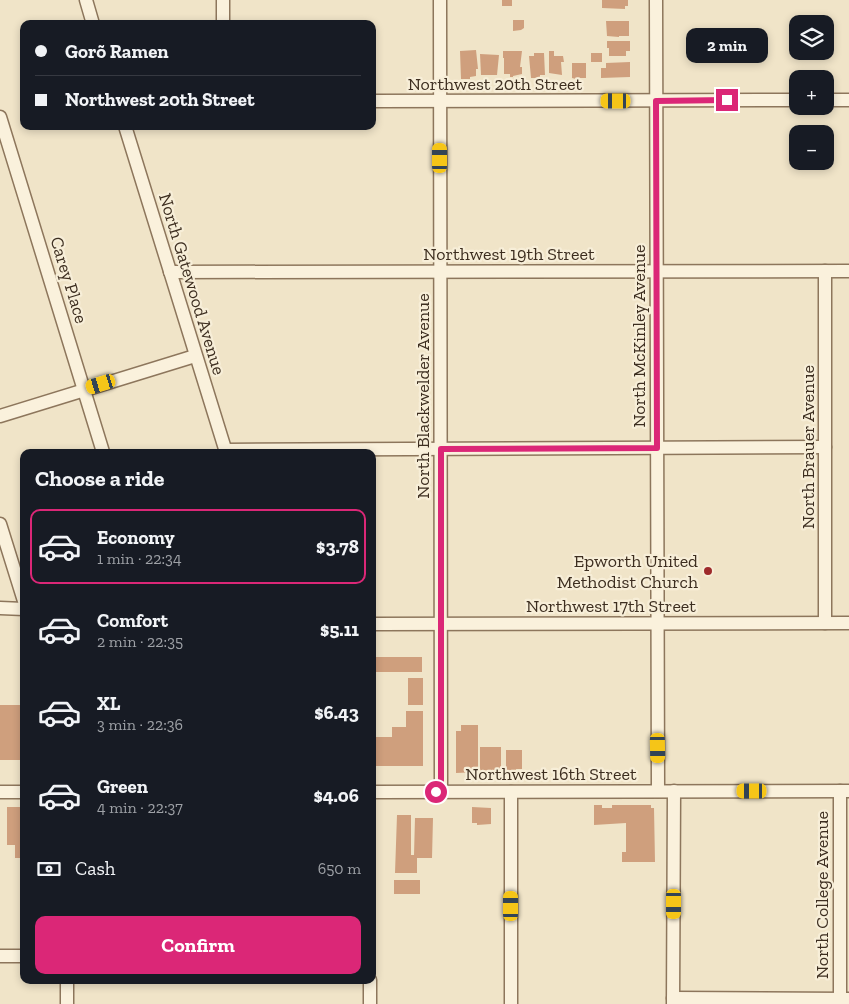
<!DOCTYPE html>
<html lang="en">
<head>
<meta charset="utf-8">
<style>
  body { margin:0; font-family:"Zilla Slab",serif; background:#20242c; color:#f1f3f6; height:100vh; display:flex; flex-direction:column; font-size:19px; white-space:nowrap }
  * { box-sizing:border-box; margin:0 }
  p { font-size:16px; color:#9ea1a6 }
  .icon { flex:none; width:28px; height:28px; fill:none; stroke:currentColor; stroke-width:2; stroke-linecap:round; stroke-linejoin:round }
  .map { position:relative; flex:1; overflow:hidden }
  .details { position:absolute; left:20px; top:449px; width:356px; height:535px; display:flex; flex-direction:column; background:#171b24; border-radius:10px; box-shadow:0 2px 8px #0003 }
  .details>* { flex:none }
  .top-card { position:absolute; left:20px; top:20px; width:356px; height:110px; border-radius:10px; box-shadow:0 2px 8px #0003; display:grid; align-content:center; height:110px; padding:0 15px; background:#171b24 }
  .buttons { position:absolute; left:789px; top:15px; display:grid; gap:10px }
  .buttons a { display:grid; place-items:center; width:45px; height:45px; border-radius:10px; background:#171b24; box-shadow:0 2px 8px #0003; font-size:25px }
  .end { position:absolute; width:22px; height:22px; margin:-11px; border:6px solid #db2777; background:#fff; box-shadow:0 0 0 2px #fff }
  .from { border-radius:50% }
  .bubble { position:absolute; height:35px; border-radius:10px; background:#171b24; box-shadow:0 2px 8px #0003; font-size:16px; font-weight:700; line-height:35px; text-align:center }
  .car { position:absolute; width:15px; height:30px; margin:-15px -8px; border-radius:6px; box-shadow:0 0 4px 1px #0007; background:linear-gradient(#f5c518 24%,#345 0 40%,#f5c518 0 76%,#345 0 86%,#f5c518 0) }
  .top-card b { display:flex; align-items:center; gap:18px; height:48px; font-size:19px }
  .top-card b+b { border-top:1px solid #363941 }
  .top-card i { width:12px; height:12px; background:#f1f3f6 }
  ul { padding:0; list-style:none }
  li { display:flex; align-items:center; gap:15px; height:75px; margin:0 10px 8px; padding:0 5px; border:2px solid transparent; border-radius:10px }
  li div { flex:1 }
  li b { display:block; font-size:19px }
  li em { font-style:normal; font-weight:700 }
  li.active { border-color:#db2777 }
  li>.icon { width:45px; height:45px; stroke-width:1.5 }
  h2 { padding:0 15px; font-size:22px; line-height:60px }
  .pay { display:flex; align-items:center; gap:12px; height:55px; padding:0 15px; font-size:19px }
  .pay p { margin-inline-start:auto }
  .primary-button { display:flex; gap:10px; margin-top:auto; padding:10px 15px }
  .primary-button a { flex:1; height:58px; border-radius:10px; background:#db2777; color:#fff; font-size:20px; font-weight:700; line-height:58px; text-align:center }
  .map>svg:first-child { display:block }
</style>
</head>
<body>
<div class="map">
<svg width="849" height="1004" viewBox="0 0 849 1004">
  <rect width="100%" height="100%" fill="#f0e4c8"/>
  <g fill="#cf9f7d">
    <rect x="502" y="0" width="10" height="6"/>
    <polygon points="602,0 628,0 628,6 625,6 625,9 602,8"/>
    <polygon points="513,20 524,20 524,28 521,30 513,31"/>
    <polygon points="606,21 629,21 629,36 619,36 619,37 607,36"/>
    <polygon points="607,41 630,41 630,51 626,51 626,56 609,56 609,48 607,48"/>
    <polygon points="476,50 478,69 476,69 476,76 470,77 470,79 461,79 460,51"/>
    <polygon points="503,51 522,51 520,67 522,67 522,74 513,76 513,77 510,77 510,74 504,74 504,58 503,58"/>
    <polygon points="549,51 554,51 554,56 563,56 564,62 561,62 562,75 549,73"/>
    <polygon points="534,53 544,53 545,75 540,75 540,78 531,78 529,56 534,56"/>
    <rect x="591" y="53" width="11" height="9"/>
    <polygon points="480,54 499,55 497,75 481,75"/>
    <polygon points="630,62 630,77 601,78 601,68 606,68 606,63"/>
    <polygon points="572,63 586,63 586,78 580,78 580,80 572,78"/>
    <polygon points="373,657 422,657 422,672 374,672"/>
    <rect x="408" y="678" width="15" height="27"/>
    <rect x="0" y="705" width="24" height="55"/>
    <polygon points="406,711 423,711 423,766 372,766 372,737 392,737 392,727 406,727"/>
    <polygon points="461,725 478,725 478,772 456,773 456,731 461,731"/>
    <rect x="480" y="747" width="21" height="25"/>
    <polygon points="506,750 522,750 522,769 516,769 516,772 506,772"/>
    <polygon points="594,805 602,805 602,808 612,808 612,805 651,805 651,808 654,808 655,862 622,862 622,852 626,852 626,823 594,825"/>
    <polygon points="7,807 24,807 24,858 15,858 15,845 7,845"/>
    <polygon points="472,807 491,808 491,824 477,825 477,823 472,823"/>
    <polygon points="397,815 411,815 411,855 414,855 415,818 433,818 432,858 417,858 417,873 395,873"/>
    <rect x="394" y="880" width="26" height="14"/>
  </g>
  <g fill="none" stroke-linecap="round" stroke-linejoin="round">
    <defs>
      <g id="minor">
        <polyline points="86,0 93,24"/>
        <polyline points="223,0 223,24"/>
        <polyline points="440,0 441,792"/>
        <polyline points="656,0 658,791"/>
        <polyline points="825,100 849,100"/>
        <polyline points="372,101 798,100"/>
        <polyline points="0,117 103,452"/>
        <polyline points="125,126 226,452"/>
        <polyline points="825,271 825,623"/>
        <polyline points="170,272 849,271"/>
        <polyline points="0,416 195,356"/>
        <polyline points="225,450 825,447"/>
        <polyline points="0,524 24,601"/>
        <polyline points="0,608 24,609"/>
        <polyline points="372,624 849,623"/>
        <polyline points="0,792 24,792"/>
        <polyline points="372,792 849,791"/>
        <polyline points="0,956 24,956"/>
        <polyline points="370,980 370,1004"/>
        <polyline points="673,998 849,999"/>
        <polyline points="840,999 840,791"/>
        <polyline points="67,1004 67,980"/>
        <polyline points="511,1004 511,792"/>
        <polyline points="673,1004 674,791"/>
      </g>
    </defs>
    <use href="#minor" stroke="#8d765c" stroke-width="15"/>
    <use href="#minor" stroke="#faf1dc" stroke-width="12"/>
  </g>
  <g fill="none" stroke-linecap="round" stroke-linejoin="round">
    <polyline stroke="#db2777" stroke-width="6" points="436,792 441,792 441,449 657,448 656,101 727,100"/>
  </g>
  <circle fill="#9e2a2b" stroke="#f7eed8" stroke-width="2" cx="708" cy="571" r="5"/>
  <g text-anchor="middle" stroke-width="4.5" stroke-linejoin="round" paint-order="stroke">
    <g font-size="18" fill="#3d2e20" stroke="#f7eed8">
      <text x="495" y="90">Northwest 20th Street</text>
      <text x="509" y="260">Northwest 19th Street</text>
      <text transform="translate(69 280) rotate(73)" y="6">Carey Place</text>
      <text transform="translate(192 284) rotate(73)" y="6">North Gatewood Avenue</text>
      <text transform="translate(639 336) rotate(-90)" y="6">North McKinley Avenue</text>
      <text transform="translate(423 396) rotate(-90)" y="6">North Blackwelder Avenue</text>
      <text transform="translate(808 447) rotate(-90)" y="6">North Brauer Avenue</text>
      <text x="611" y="612">Northwest 17th Street</text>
      <text x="551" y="780">Northwest 16th Street</text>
      <text transform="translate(822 895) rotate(-90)" y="6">North College Avenue</text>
    </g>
    <g font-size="18" fill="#3d2e20" stroke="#f7eed8" text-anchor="end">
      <text x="698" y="567">Epworth United<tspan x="698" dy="21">Methodist Church</tspan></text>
    </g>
  </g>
</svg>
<div class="buttons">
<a><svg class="icon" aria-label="layers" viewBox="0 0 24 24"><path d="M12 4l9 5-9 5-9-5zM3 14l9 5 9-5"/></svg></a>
<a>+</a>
<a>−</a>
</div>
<i class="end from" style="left:436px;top:792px"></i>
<i class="end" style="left:727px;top:100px"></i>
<div class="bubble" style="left:686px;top:28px;width:82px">2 min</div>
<i class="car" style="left:616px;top:101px;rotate:270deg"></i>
<i class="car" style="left:440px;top:158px;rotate:0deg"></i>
<i class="car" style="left:101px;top:384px;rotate:253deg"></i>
<i class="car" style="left:658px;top:748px;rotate:179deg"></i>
<i class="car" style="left:752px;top:791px;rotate:270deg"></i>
<i class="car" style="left:674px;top:904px;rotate:180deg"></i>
<i class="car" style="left:511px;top:906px;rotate:0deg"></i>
<div class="top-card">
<b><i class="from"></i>Gorõ Ramen</b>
<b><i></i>Northwest 20th Street</b>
</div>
<section class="details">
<h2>Choose a ride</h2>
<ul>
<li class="active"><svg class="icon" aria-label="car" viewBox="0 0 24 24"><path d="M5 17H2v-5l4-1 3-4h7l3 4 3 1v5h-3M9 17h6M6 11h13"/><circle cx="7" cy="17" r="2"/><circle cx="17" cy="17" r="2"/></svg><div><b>Economy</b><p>1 min · 22:34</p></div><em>$3.78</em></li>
<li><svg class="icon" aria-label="car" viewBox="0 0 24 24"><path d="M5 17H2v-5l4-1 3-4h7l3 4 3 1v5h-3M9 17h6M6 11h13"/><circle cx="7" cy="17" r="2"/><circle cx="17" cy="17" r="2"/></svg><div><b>Comfort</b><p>2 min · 22:35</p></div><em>$5.11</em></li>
<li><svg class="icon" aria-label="car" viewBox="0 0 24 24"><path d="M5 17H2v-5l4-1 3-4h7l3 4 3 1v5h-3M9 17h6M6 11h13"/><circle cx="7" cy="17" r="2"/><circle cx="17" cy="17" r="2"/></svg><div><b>XL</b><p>3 min · 22:36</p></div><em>$6.43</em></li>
<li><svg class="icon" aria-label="car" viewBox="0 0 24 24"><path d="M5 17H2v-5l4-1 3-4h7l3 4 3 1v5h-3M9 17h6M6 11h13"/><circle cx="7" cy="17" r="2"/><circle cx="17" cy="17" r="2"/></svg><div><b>Green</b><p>4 min · 22:37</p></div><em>$4.06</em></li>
</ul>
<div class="pay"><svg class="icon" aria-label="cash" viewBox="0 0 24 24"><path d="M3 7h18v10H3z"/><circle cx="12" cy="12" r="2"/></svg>Cash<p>650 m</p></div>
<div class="primary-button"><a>Confirm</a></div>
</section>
</div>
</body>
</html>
